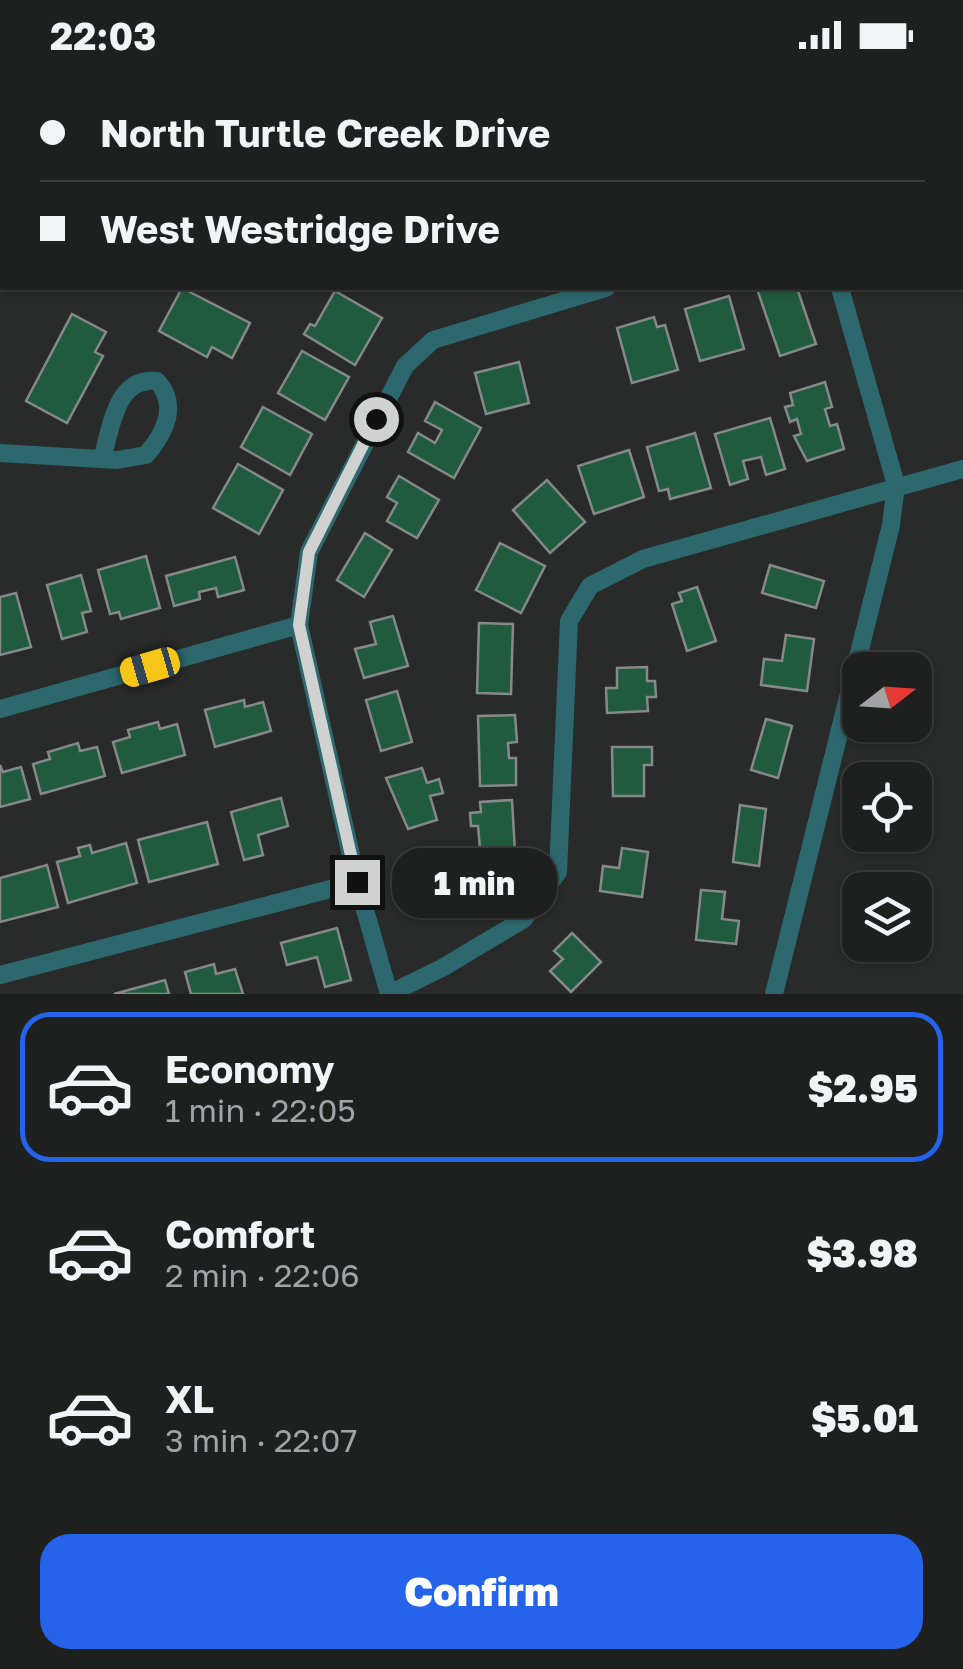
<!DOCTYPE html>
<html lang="en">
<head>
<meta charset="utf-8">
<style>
  body { margin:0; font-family:"Golos Text",sans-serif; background:#262829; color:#f1f3f6; height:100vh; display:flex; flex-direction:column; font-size:38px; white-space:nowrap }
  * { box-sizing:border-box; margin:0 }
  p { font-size:32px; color:#a1a3a5 }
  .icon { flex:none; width:55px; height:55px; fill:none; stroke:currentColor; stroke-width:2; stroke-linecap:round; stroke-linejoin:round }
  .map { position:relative; height:924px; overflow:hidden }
  .drawer { display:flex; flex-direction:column; background:#1e2020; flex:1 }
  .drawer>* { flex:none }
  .hud { position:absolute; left:0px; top:0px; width:965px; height:220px; box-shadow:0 2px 8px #0004,0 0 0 2px #3c3e3e; display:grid; align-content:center; height:220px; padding:0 40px; background:#1e2020 }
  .needle { width:65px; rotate:73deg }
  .fabs { position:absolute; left:842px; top:582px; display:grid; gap:20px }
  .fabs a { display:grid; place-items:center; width:90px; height:90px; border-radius:20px; background:#1e2020; box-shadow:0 2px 8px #0004,0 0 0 2px #3c3e3e; font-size:50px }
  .end { position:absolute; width:45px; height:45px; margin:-22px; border:12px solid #d0d1d1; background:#111; box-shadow:0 0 0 5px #111 }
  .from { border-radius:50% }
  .bubble { position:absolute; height:70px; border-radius:30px; background:#1e2020; box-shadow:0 2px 8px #0004,0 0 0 2px #3c3e3e; font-size:32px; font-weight:800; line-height:70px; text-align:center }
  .car { position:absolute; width:30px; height:60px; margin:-30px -15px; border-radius:12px; box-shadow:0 0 8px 2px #0007; background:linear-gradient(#f5c518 24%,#345 0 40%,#f5c518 0 76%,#345 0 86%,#f5c518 0) }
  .hud b { display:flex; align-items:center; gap:35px; height:95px; font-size:38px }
  .hud b+b { border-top:2px solid #3c3e3e }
  .hud i { width:25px; height:25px; background:#f1f3f6 }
  ul { padding:18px 0 0; list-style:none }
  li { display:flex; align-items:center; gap:30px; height:150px; margin:0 20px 15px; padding:0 20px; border:5px solid transparent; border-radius:30px }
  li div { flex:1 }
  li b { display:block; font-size:38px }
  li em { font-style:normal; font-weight:800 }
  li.on { border-color:#2563eb }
  li>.icon { width:90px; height:90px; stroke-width:1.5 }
  .cta { display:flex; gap:20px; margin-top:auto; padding:20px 40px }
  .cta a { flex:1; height:115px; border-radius:30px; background:#2563eb; color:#fff; font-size:40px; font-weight:800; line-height:115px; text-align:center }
  .status { display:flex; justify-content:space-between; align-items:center; height:70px; padding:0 50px; background:#1e2020; direction:ltr }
  .status svg { height:28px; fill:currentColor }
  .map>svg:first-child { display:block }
</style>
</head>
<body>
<div class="status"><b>22:03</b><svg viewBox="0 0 49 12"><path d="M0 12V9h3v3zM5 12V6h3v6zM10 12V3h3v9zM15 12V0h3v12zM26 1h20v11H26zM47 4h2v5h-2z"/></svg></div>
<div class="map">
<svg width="963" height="924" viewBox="0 0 963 924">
  <rect width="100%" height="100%" fill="#282b2a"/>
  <g fill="#215b3f" stroke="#878988" stroke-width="2.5">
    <polygon points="182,218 250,253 232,288 212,277 207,287 159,261"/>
    <polygon points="786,218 797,218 816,274 780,286 757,219"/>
    <polygon points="335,221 382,248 355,295 304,264 310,254 315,256"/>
    <polygon points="729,226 744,279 700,291 685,239"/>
    <polygon points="72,244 106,262 95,282 103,286 67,353 26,331"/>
    <polygon points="654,247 657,257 665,255 678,300 632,313 617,258"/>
    <polygon points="302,281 349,307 325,350 278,323"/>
    <polygon points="519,292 529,333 486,344 475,303"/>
    <polygon points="825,312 832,337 825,339 830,356 837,354 844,379 807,391 794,366 801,364 797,349 790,352 785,337 793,335 790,323"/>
    <polygon points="435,332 481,358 454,408 408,382 418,363 435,373 442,360 425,351"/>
    <polygon points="263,337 312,364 290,405 241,377"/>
    <polygon points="770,348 785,399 766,405 761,387 743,391 748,409 730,415 715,364"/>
    <polygon points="695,363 711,418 670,429 668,419 659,421 647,377"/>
    <polygon points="629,380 644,427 594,444 578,396"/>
    <polygon points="238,394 283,420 259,464 213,438"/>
    <polygon points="399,406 439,430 417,468 387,451 397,433 387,427"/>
    <polygon points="547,410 585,452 550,483 513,440"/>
    <polygon points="365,463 392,480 364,527 337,510"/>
    <polygon points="500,473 545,496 521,543 476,520"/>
    <polygon points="146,486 160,538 121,549 119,542 110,544 98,500"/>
    <polygon points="235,487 244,520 218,527 216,518 199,522 200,529 174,536 166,506"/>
    <polygon points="770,495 824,511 816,538 762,523"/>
    <polygon points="81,505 91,541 82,543 87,562 62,569 47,515"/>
    <polygon points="697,517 716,571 687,581 672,534 682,531 679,523"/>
    <polygon points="16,523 31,577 0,585 0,527"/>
    <polygon points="393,546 408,596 364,608 355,579 376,574 370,552"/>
    <polygon points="479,553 513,554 511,624 477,623"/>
    <polygon points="786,565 814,569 807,621 761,615 764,589 782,591"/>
    <polygon points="647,597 647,611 655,611 656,627 647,627 648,641 607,643 606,618 617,618 617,598"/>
    <polygon points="397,621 412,672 381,681 366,630"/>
    <polygon points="244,630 245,637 263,632 271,661 215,677 205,640"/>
    <polygon points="515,645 517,672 508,673 509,688 516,688 516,715 480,716 478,646"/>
    <polygon points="766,649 792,656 778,708 751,700"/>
    <polygon points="158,652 160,659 177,654 185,685 122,703 113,672 130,667 128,660"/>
    <polygon points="78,673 80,681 97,677 105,706 41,724 33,694 50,689 48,682"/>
    <polygon points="612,677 652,677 652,695 644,695 644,726 613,726"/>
    <polygon points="0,695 3,702 21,697 30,729 0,737"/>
    <polygon points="422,698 427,713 439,709 443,723 430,726 437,750 408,759 386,708"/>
    <polygon points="281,728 288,756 258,765 263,785 244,790 231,742"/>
    <polygon points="512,730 516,799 475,802 473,780 480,779 478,756 471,756 470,743 481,742 480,732"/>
    <polygon points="740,735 766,739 759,796 733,792"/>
    <polygon points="207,752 218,794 149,812 138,770"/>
    <polygon points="126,773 137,813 68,833 57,792 80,786 78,778 90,775 92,783"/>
    <polygon points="622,778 648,782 642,827 600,821 603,796 619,798"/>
    <polygon points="444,786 459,829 427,840 413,796"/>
    <polygon points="47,795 58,837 0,852 0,808"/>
    <polygon points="701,820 725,822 722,849 739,851 736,874 696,870"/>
    <polygon points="337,858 351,910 325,917 317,887 287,895 281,873"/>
    <polygon points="572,863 601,892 571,922 550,901 563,889 554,881"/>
    <polygon points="214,894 216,904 235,899 243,924 191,924 185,902"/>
    <polygon points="165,910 169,924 114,924"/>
  </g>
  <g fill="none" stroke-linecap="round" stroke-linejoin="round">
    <g stroke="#2d686f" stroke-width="18">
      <polyline points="781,0 781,2"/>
      <polyline points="378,2 387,0"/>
      <polyline points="0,107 2,107"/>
      <polyline points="962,117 963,117"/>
      <path d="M0,383L117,390L146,385C165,363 179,335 157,311C115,306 111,360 102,389"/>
      <polyline points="0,639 299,555"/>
      <polyline points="0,905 357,812"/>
      <polyline points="389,924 442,898 524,849 558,802 569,551 590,516 643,489 963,399"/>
      <polyline points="389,924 357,812 299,555 309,482 405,296 433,270 606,218"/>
      <polyline points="774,924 891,455 896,415 840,218"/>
    </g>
  </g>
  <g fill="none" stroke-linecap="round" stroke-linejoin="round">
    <polyline stroke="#d0d1d1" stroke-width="12" points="357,812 299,555 309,482 376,349"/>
  </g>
</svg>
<div class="fabs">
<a><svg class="needle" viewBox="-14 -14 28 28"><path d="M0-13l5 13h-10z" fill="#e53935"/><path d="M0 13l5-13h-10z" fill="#a1a3a5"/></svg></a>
<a><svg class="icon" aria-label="locate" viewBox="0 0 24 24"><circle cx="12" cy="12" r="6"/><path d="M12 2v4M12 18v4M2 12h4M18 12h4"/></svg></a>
<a><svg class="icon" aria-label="layers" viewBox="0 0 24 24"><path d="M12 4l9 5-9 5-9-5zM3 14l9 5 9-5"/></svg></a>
</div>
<i class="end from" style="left:376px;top:349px"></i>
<i class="end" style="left:357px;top:812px"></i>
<div class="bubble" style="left:392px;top:778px;width:165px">1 min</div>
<i class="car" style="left:150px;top:597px;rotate:254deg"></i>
<div class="hud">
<b><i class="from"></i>North Turtle Creek Drive</b>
<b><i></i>West Westridge Drive</b>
</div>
</div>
<section class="drawer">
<ul>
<li class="on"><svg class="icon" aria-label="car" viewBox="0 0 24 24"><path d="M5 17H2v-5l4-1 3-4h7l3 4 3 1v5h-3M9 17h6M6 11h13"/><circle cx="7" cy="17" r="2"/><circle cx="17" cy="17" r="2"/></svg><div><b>Economy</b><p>1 min · 22:05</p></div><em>$2.95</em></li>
<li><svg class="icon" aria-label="car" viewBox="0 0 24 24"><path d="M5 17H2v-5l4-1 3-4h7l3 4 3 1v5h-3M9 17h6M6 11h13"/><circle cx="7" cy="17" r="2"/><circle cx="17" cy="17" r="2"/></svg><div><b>Comfort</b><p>2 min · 22:06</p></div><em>$3.98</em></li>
<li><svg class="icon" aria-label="car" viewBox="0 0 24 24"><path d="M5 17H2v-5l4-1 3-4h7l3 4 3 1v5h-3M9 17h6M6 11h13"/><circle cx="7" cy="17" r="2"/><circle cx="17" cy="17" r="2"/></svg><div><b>XL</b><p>3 min · 22:07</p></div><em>$5.01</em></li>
</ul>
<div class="cta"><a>Confirm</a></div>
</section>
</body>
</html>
